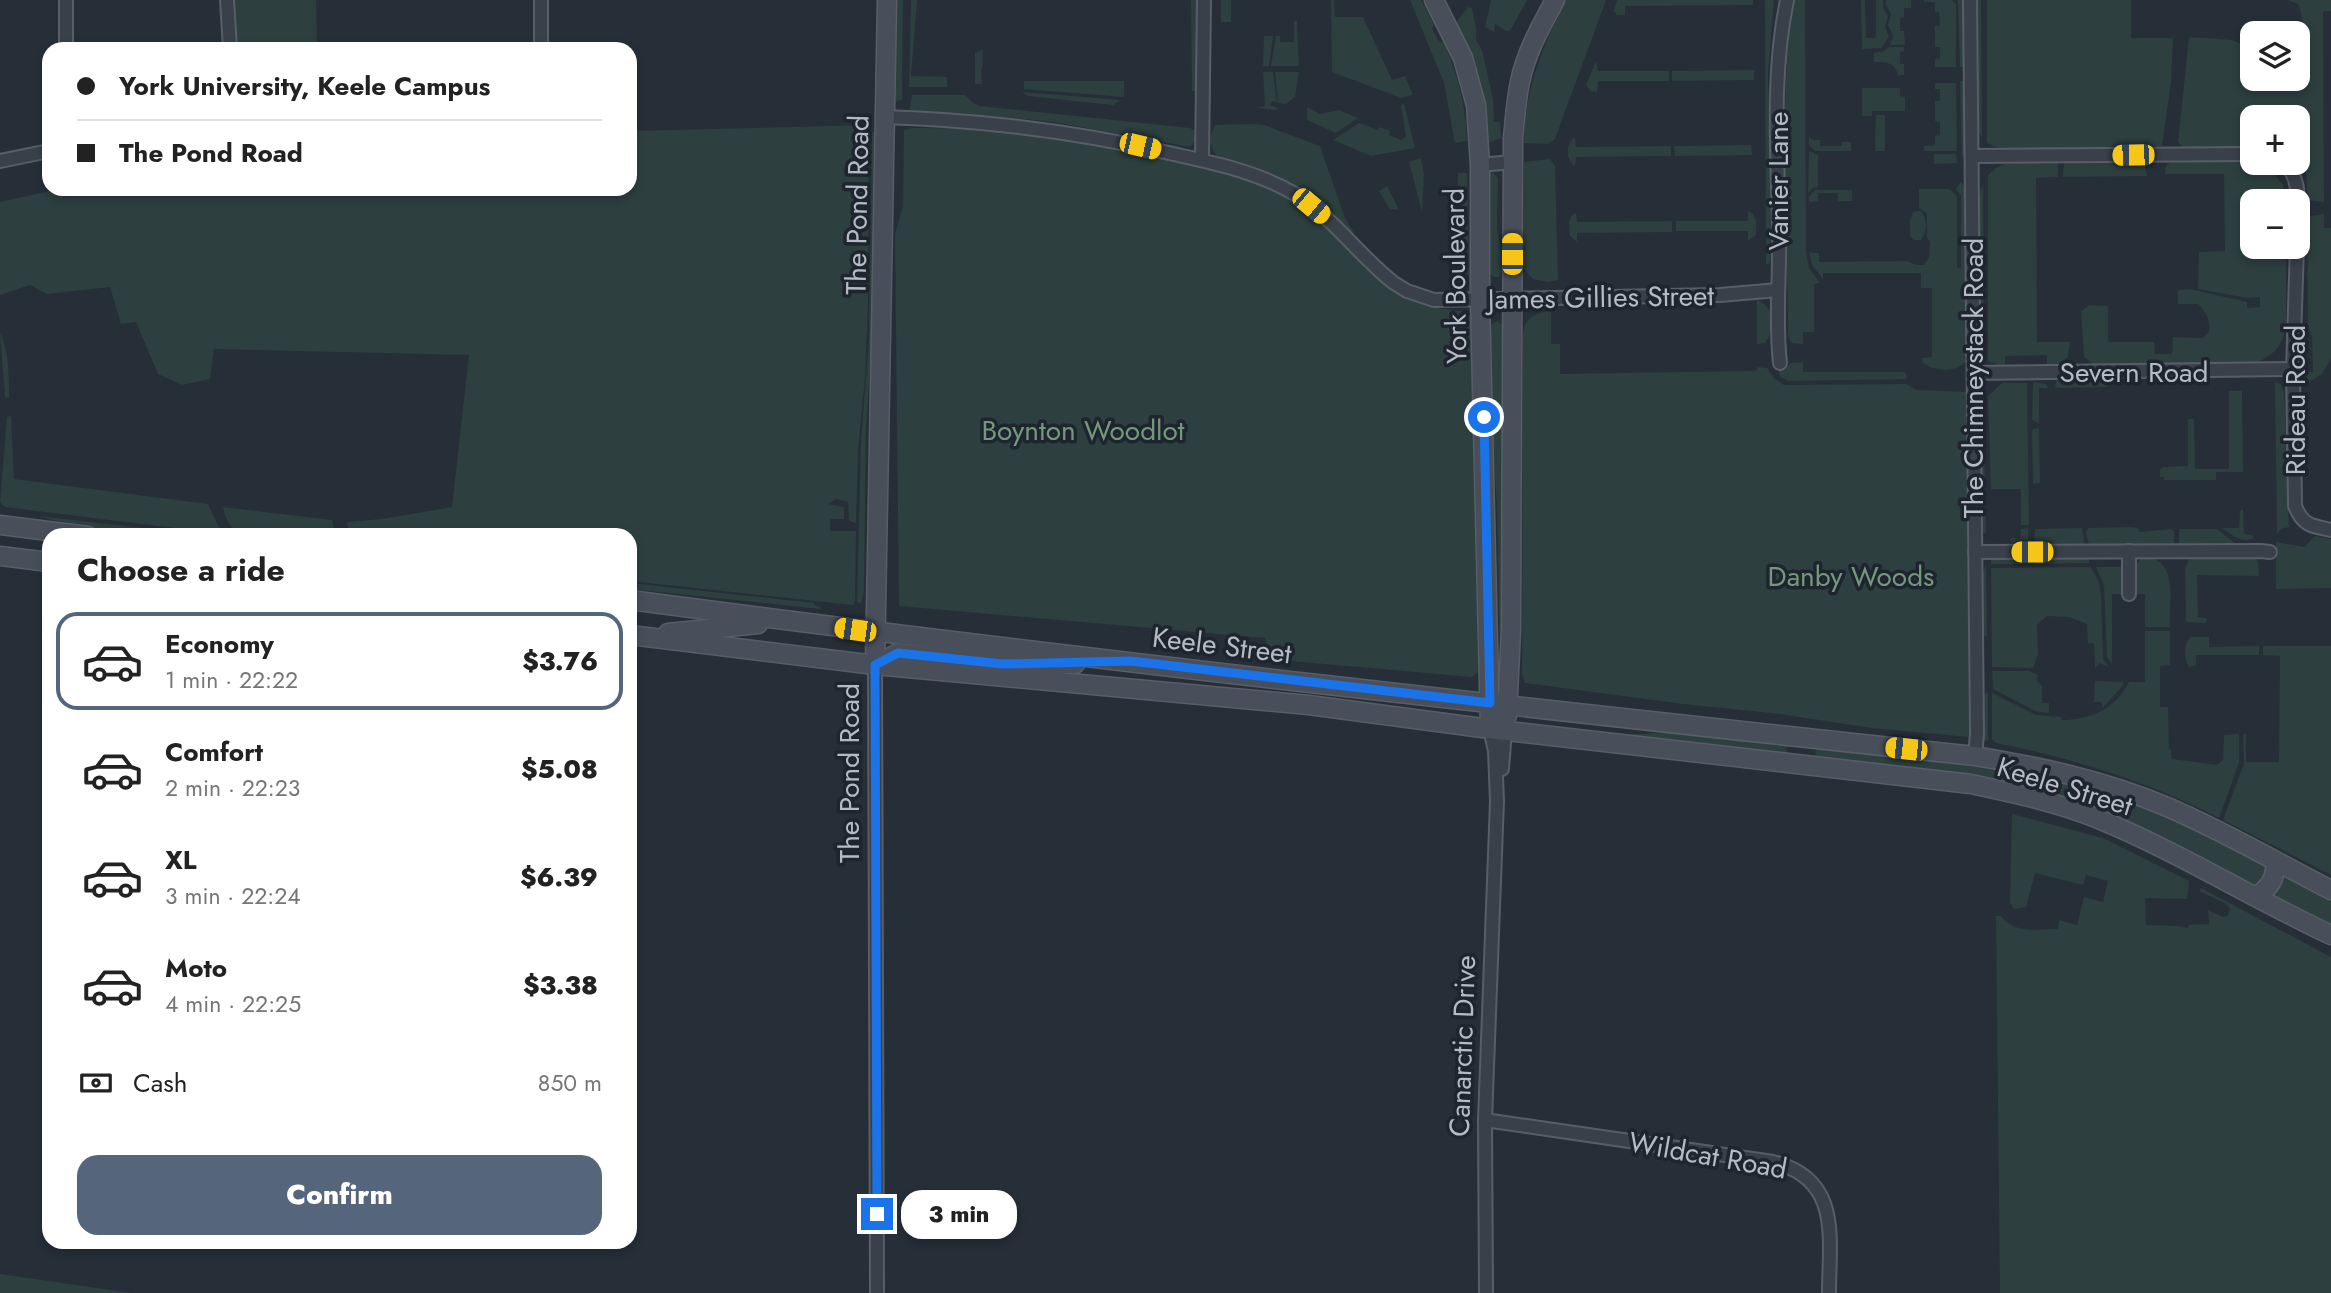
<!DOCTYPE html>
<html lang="en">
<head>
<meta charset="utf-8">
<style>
  body { margin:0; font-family:Jost,sans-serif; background:#f2f2f2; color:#222; height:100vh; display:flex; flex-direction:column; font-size:26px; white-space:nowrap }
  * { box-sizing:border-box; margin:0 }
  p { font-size:23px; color:#767676 }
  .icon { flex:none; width:38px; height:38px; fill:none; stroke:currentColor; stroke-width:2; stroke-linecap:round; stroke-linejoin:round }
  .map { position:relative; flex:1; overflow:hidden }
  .details { position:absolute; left:42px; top:528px; width:595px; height:721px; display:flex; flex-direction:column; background:#fff; border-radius:21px; box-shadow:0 4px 10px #0003 }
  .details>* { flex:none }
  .banner { position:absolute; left:42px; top:42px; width:595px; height:154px; border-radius:21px; box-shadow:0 4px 10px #0003; display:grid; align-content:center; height:154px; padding:0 35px; background:#fff }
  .fabs { position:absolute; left:2240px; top:21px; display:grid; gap:14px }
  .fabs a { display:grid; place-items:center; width:70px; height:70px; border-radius:14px; background:#fff; box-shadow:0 4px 10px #0003; font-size:35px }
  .end { position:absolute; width:32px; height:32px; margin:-16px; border:9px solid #1a73e8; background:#fff; box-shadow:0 0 0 4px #fff }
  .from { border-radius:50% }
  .bubble { position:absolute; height:49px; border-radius:21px; background:#fff; box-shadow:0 4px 10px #0003; font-size:23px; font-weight:800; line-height:49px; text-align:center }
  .car { position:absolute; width:21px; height:42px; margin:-21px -10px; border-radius:9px; box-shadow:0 0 5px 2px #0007; background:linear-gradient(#f5c518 24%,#345 0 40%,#f5c518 0 76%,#345 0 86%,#f5c518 0) }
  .banner b { display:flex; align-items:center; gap:24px; height:66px; font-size:26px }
  .banner b+b { border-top:2px solid #e0e0e0 }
  .banner i { width:18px; height:18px; background:#222 }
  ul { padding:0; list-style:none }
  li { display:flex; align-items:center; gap:21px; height:98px; margin:0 14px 10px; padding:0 21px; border:4px solid transparent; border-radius:21px }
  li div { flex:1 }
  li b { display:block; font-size:26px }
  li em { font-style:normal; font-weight:800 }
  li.selected { border-color:#55657c }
  li>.icon { width:63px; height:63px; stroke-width:1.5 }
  h2 { padding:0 35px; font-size:32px; line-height:84px }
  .pay { display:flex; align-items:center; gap:18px; height:77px; padding:0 35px; font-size:26px }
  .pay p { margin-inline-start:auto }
  .action { display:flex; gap:14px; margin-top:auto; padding:14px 35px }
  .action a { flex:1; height:80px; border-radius:21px; background:#55657c; color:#fff; font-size:28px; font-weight:800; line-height:80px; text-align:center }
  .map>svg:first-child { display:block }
</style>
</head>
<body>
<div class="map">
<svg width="2331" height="1293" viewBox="0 0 2331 1293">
  <rect width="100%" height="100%" fill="#262e38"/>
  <g fill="#2d3f3f">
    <polygon points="234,0 316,0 317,49 237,49 234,35"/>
    <polygon points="892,0 903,0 902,100 896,101 896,71 891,62"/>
    <polygon points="911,0 917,0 911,76 947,77 947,87 909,87"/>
    <polygon points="1191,0 1196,0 1196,91 1192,91"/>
    <rect x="1221" y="0" width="10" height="22"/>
    <polygon points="1331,0 1334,0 1335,17 1363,17 1392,80 1405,76 1413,95 1401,98 1332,72"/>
    <path d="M1410,0H1421L1434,25L1432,29L1439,41L1444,43C1458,75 1466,106 1467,141L1455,143L1444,83Z"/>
    <polygon points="1491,0 1527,0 1510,31 1506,31 1495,24 1494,32 1485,27"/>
    <path d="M1566,0H1606L1555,139L1548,144L1524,143C1524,89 1543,47 1566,0Z"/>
    <polygon points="1617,0 1753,0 1753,5 1625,6 1625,15 1617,15 1614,11"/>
    <polygon points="1765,0 1774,0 1768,74 1771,251 1770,263 1766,265"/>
    <path d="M1793,0H1805L1806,252L1809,268L1820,283L1814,284V332H1803V344L1791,343L1788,336C1788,224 1778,111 1793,0Z"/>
    <polygon points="1861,0 1865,0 1866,38 1876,38 1876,0 1883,0 1883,8 1888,16 1885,27 1889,37 1881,48 1862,49"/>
    <polygon points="1886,0 1911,0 1911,8 1904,8 1904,17 1900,18 1900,31 1904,31 1905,45 1890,45 1893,36 1888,25 1891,14 1886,5"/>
    <polygon points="1924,0 1951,0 1956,4 1956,67 1935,67 1935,59 1940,58 1940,47 1935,47 1935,26 1940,26 1939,12 1935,12 1935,2 1924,2"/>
    <polygon points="1958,0 1964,0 1964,67 1960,67"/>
    <polygon points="1977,0 1981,0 1982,138 1978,129"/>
    <polygon points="1987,0 2131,0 2131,38 2173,38 2171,82 2162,146 2001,149 1987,143"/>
    <path d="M2288,0H2331V11H2323L2324,202L2308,200L2305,156L2298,147V117H2252V147H2183L2178,142L2189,37L2232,40L2252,49V79H2298C2298,51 2309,34 2298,4Z"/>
    <polygon points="1468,7 1472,8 1476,28 1476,40 1482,50 1493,99 1494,122 1500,122 1501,138 1486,144 1454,25"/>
    <polygon points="1294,21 1297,21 1299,66 1271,66 1276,36 1280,36 1280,42 1294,42"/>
    <polygon points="1264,36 1273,36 1269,66 1263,66"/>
    <path d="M1889,47H1904V51L1900,52V64H1904V75H1898C1895,62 1886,62 1874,62V53L1884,51Z"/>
    <polygon points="983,49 982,69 981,70 982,84 975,84 975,53"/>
    <polygon points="1596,61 1598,71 1669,71 1669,81 1598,81 1597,92 1590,91 1586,85"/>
    <polygon points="1754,70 1754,80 1672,81 1672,71"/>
    <polygon points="1263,72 1273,72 1277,102 1272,101 1270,105 1277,108 1276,110 1256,108 1265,106"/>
    <polygon points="1275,72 1299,72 1295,97 1286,104 1278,103"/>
    <polygon points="1024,81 1124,81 1124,97 1024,89"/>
    <polygon points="1960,81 1964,81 1965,153 1962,158"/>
    <polygon points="1935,83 1956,83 1957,151 1924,151 1924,146 1935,145 1935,136 1940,135 1940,122 1935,121 1935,101 1940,101 1940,89 1935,89"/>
    <polygon points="1862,88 1900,88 1900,96 1905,97 1905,111 1872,111 1872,116 1862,116"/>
    <polygon points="1022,92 1121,100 1113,105 1028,96"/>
    <polygon points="912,95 965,95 973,103 980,106 1190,128 1194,130 1196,140 1190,147 1054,122 960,113 909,112"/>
    <polygon points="1404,104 1415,148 1371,156 1333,140 1359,123 1378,130 1379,127 1390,131 1389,135 1402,140 1406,136 1401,105"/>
    <polygon points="1307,107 1320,114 1339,110 1358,118 1336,133 1307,120"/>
    <polygon points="1876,115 1885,115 1885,151 1875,151"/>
    <path d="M1253,124L1264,125L1320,146L1345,218L1354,233C1338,225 1324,206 1308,194C1282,174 1249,164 1217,156C1209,147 1208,134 1216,125Z"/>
    <polygon points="869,125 868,306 865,378 858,450 856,523 849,521 848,502 836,499 828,504 844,507 844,519 830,519 830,531 856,531 855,601 853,605 630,581 630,536 350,535 347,522 382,519 452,507 469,355 214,349 210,379 182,385 158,374 136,322 121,324 110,287 47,294 30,285 0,295 0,202 58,189 630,189 630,131"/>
    <path d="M912,128C1006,127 1098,141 1189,165C1220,173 1252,179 1280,194C1351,232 1371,307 1462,311L1463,316H1471L1478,672L1472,677L1268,659L1265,638L899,606L895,234L903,206L904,130Z"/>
    <polygon points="872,132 876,133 873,321 866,428 864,591 861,604 857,602 861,441 869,340"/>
    <polygon points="1809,137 1813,140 1820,140 1820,146 1841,146 1842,142 1851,142 1851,151 1815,151 1809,145"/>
    <path d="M1573,138H1575L1576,147L1671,146V156L1576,157L1575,167C1566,159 1565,147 1573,138Z"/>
    <polygon points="1751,145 1752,155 1675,156 1674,146"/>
    <polygon points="1809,151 1818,155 1818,187 1813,188 1808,193"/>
    <polygon points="1934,154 1956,154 1957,163 1934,164"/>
    <polygon points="1421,158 1424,174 1422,212 1409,162"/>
    <polygon points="1550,159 1555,166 1558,280 1548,282 1533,279 1523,268 1524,162"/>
    <polygon points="2064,160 2135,160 2145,166 2147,176 2063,177"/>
    <path d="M2172,160H2252V163L2267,165L2283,185L2286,201H2252V247H2286V327C2282,349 2269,360 2249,364L2094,365L2084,357L2081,311L2089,305L2108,306V342H2154L2155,354H2172L2173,337L2203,338L2209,332C2210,319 2207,313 2198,304H2178V290L2190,289L2247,302V308L2260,307V297L2247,298L2198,289L2199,252L2225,251L2224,174H2165L2166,166Z"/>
    <polygon points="2012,161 2058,161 2058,177 2036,178 2037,342 2070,342 2068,357 2055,366 2047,366 2047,355 2005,356 2005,367 1988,361 1988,175 1996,168"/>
    <path d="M1493,172L1498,178C1498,194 1497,211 1497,228C1498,243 1509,263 1499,277H1494L1488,272L1487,175Z"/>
    <polygon points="1458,173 1467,173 1469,274 1460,274 1461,207 1458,206"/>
    <path d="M1961,182L1965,188L1966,361C1957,373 1933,372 1922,362V358L1932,357V288H1921V273H1823V279L1812,265L1809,250L1812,253H1819V262L1907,261L1916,265H1924L1929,257L1930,242L1927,237V213L1919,208V189H1950L1957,197V268H1961V195L1956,189Z"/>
    <polygon points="1983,183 1984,355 1979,341 1978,202"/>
    <polygon points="1387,186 1399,210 1390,209 1379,191"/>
    <polygon points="1815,190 1852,190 1852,201 1838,201 1838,193 1818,193 1818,201 1809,202 1809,197"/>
    <polygon points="1748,211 1753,214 1756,220 1756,235 1748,241 1748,231 1676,231 1676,221 1748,221"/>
    <path d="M1920,211C1928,217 1927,232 1921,240H1914L1910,236V220L1913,212Z"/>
    <polygon points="1576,213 1577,222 1672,221 1672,232 1577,233 1577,242 1570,236 1569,222 1571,216"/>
    <polygon points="2324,214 2324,228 2331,228 2331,359 2322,374 2309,382 2300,377 2301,373 2313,372 2312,337 2308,325 2307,219 2308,216"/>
    <path d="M1757,300C1774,305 1776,330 1765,343L1757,344Z"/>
    <path d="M1551,311V344H1560V374L1750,371L1757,370V367L1767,368L1774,378L1784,385L1906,384L1917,390L1967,392L1969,737L1871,728L1780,714L1683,704L1525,683L1522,675L1523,332C1527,316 1535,313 1551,311Z"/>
    <polygon points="1497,321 1503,325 1504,329 1504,665 1500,665 1497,504 1491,417 1489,329 1490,325"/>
    <path d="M0,332C9,352 9,376 9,398L5,397Z"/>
    <polygon points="1803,362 1803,372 1905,372 1907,377 1905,379 1789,381 1780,377 1778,368 1786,369 1790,363"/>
    <polygon points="2057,378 2097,378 2107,381 2107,387 2055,388"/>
    <polygon points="2275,381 2281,385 2284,393 2289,527 2281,529 2277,534"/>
    <polygon points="2033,382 2046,384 2048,388 2039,388 2039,423 2032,420"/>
    <polygon points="2002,383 2027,383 2029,525 2021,525 2021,489 1991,489 1988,396"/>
    <polygon points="2229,391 2242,391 2243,472 2216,472 2216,480 2164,480 2164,477 2160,477 2160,470 2163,467 2188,466 2188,419 2194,419 2195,469 2229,469"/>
    <polygon points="1983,405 1986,533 1981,533 1980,423"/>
    <polygon points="11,415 14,479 208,504 222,534 5,507 0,502 7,418"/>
    <polygon points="2039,428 2040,483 2033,483 2032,432 2033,429"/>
    <polygon points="223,507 332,520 336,535 236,535 225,516"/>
    <path d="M2243,509L2244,534L2251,535L2254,538C2241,543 2234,536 2222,528H2239L2240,511Z"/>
    <polygon points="38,516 203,535 149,536 86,528"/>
    <polygon points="2132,527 2138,528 2139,532 2171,529 2174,531 2174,545 2089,545 2086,533 2088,528"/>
    <polygon points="2028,528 2029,546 2011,546 2011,538 2020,538 2021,529"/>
    <polygon points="2082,528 2085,546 2034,546 2035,529"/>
    <polygon points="2179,529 2217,529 2237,545 2179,545"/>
    <polygon points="2315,536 2331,539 2331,588 2276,589 2276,542 2304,547"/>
    <polygon points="2253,556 2258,562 2259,576 2197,575 2198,617 2207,618 2206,623 2186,622 2185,569 2189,560 2197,557"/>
    <polygon points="2089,557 2089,563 2034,564 2034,558"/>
    <path d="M2145,557C2179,560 2169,601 2170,627H2145V594H2134C2134,580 2130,563 2145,557Z"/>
    <polygon points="1998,558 2030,558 2030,564 1991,564 1991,560"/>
    <polygon points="1986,564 1987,637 1982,635 1982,575"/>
    <polygon points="2090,567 2099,581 2101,596 2103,659 2109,667 2099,663 2095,668 2094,643 2088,643 2087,624 2069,617 2047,616 2037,625 2038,654 2033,668 1992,667 1991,568"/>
    <polygon points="2096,567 2122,567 2122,594 2112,594 2112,664 2107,657 2104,586"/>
    <polygon points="630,583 814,603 814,605 821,607 820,609 630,589"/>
    <path d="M2145,631H2170V665L2160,666V707H2168L2169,749L2171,750L2172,759L2217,765L2223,760L2224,735L2239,734V763L2219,818C2147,781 2075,759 1996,743L1992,739V693L2036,715L2061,717V720C2089,720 2115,710 2129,682H2145Z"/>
    <path d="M2191,637H2209V647L2259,646V655H2196V665L2189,667C2184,660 2183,642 2191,637Z"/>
    <polygon points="2263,646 2331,646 2331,875 2223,820 2244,763 2243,734 2246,734 2246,762 2279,762 2280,656 2263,655"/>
    <polygon points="1992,671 2029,671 2038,675 2037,681 2042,686 2042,703 2049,703 2049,713 2035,711 1993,689"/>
    <polygon points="2095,681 2123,682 2123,685 2103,708 2101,702 2094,702"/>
    <polygon points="1988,693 1988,741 1983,740 1982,696 1983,694"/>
    <polygon points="1683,731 1791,743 1786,749 1789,756 1628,737 1627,735"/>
    <polygon points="1830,747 2017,770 2120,797 2185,823 2255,859 2263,864 2266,875 2260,884 2251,886 2139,830 1815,758 1816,750"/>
    <path d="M2012,814L2103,838L2189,881L2187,899L2145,898L2146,925L2177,926L2188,928L2189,925L2209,924L2208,910L2223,917L2228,916L2230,908L2224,903L2199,891L2201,888L2331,957V1293H2000L1996,916H2001C2014,934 2038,929 2058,929L2059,920L2077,925L2084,897L2103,902L2108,881L2086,875L2083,885L2035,873L2026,907L2014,909L2010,902Z"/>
    <polygon points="2282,874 2331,899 2331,927 2272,896 2280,885"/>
    <polygon points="0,1274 132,1293 0,1293"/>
  </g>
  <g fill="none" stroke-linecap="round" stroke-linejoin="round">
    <defs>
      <g id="street">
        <polyline points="227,0 230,49"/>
        <polyline points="1970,0 1977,734 1975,756"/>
        <polyline points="66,49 66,0"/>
        <polyline points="541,49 541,0"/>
        <path d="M885,117C984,120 1073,131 1169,153C1213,163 1256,171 1295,194C1333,217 1359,256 1394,283L1407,291L1434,300L1720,295L1778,290"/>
        <polyline points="1972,156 2252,154"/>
        <polyline points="1202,160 1204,0"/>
        <polyline points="0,161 49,151"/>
        <path d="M2285,163C2300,179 2298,198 2298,219"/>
        <polyline points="1480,165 1512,162"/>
        <path d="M2297,247L2293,369L2295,506C2303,526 2312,526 2331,530"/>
        <path d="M1780,363C1775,321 1780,278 1779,235C1778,157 1771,76 1787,0"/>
        <polyline points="1974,373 2293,369"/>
        <polyline points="1975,552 2261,551 2270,552"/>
        <polyline points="2129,594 2129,551"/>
        <polyline points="875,665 877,1293"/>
        <polyline points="1502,769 1505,730"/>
        <path d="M1485,1120L1773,1162C1842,1179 1829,1238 1829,1293"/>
        <polyline points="1486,1293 1485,1120 1497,801 1495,751 1490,729"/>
      </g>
      <g id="secondary">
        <polyline points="1434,0 1463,58 1476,105 1480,165 1480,300 1490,729"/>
        <polyline points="0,525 88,536"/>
        <polyline points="0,556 49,562"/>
        <path d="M630,600C1077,659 1526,708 1975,756C2040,767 2103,780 2165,806C2222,830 2276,862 2331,890"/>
        <polyline points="668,633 758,624"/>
        <path d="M630,635L875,665L1309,705L1490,729L1971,784C2013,793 2056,802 2096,818C2177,851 2252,898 2331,935"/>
        <polyline points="875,665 887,0"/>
        <polyline points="875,665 898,653 1003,664 1075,664"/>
        <path d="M1507,716L1511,630L1513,138C1515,119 1516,100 1520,82C1526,52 1541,26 1555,0"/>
        <path d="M2256,897C2270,887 2276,879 2275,862"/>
      </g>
    </defs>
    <use href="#street" stroke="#575e67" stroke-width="16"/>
    <use href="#secondary" stroke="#575e67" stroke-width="21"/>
    <use href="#street" stroke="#394049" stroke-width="12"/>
    <use href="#secondary" stroke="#484f5b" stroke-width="18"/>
  </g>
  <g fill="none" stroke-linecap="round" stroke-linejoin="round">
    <polyline stroke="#1a73e8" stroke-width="9" points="877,1214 875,665 898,653 1003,664 1131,661 1490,703 1484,417"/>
  </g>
  <g text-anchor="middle" stroke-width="7" stroke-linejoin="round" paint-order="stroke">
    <g font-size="28" fill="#b4bbc5" stroke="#1e252e">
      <text transform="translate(1778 181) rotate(-90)" y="10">Vanier Lane</text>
      <text transform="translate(857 205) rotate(-89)" y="10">The Pond Road</text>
      <text transform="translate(1455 276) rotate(-91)" y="10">York Boulevard</text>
      <text transform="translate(1601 297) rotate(-1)" y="10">James Gillies Street</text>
      <text x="2134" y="382">Severn Road</text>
      <text transform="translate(1973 378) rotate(-90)" y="10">The Chimneystack Road</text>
      <text transform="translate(2295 400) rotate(-90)" y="10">Rideau Road</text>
      <text transform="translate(1222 645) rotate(7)" y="10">Keele Street</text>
      <text transform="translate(849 773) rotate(-90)" y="10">The Pond Road</text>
      <text transform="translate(2065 786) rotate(17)" y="10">Keele Street</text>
      <text transform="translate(1462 1046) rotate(-88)" y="10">Canarctic Drive</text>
      <text transform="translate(1708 1155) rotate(10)" y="10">Wildcat Road</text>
    </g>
    <g font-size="28" fill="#75977d" stroke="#1e252e">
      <text x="1083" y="440">Boynton Woodlot</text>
      <text x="1851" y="586">Danby Woods</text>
    </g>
  </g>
</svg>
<div class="fabs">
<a><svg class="icon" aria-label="layers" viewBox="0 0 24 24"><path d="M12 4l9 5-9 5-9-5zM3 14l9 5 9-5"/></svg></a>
<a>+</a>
<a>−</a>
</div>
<i class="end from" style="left:1484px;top:417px"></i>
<i class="end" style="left:877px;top:1214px"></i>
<div class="bubble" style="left:901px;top:1190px;width:116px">3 min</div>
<i class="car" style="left:1140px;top:146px;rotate:103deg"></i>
<i class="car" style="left:2133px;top:155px;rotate:269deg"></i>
<i class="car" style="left:1311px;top:206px;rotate:130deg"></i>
<i class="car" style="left:1512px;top:254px;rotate:0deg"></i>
<i class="car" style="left:2032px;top:552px;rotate:270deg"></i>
<i class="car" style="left:855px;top:630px;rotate:278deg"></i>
<i class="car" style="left:1906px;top:749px;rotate:276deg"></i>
<div class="banner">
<b><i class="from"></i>York University, Keele Campus</b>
<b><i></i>The Pond Road</b>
</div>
<section class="details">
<h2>Choose a ride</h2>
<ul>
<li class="selected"><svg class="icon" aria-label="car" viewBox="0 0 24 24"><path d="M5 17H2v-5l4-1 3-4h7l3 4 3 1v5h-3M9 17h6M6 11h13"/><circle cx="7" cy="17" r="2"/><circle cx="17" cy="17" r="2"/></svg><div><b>Economy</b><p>1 min · 22:22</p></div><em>$3.76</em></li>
<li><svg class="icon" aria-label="car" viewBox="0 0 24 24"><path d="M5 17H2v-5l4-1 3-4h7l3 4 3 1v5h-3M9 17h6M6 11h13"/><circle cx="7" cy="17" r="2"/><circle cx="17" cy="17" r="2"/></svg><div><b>Comfort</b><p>2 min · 22:23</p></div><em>$5.08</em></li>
<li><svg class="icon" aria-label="car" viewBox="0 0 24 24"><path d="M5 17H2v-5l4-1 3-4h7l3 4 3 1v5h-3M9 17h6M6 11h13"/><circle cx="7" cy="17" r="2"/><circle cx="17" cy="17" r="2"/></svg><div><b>XL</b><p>3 min · 22:24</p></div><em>$6.39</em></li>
<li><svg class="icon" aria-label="car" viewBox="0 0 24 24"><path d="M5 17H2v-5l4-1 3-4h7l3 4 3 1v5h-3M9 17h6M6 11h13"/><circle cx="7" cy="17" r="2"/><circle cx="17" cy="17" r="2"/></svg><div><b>Moto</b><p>4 min · 22:25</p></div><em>$3.38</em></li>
</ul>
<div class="pay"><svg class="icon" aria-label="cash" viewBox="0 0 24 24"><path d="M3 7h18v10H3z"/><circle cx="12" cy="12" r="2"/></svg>Cash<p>850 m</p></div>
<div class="action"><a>Confirm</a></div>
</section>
</div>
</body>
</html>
